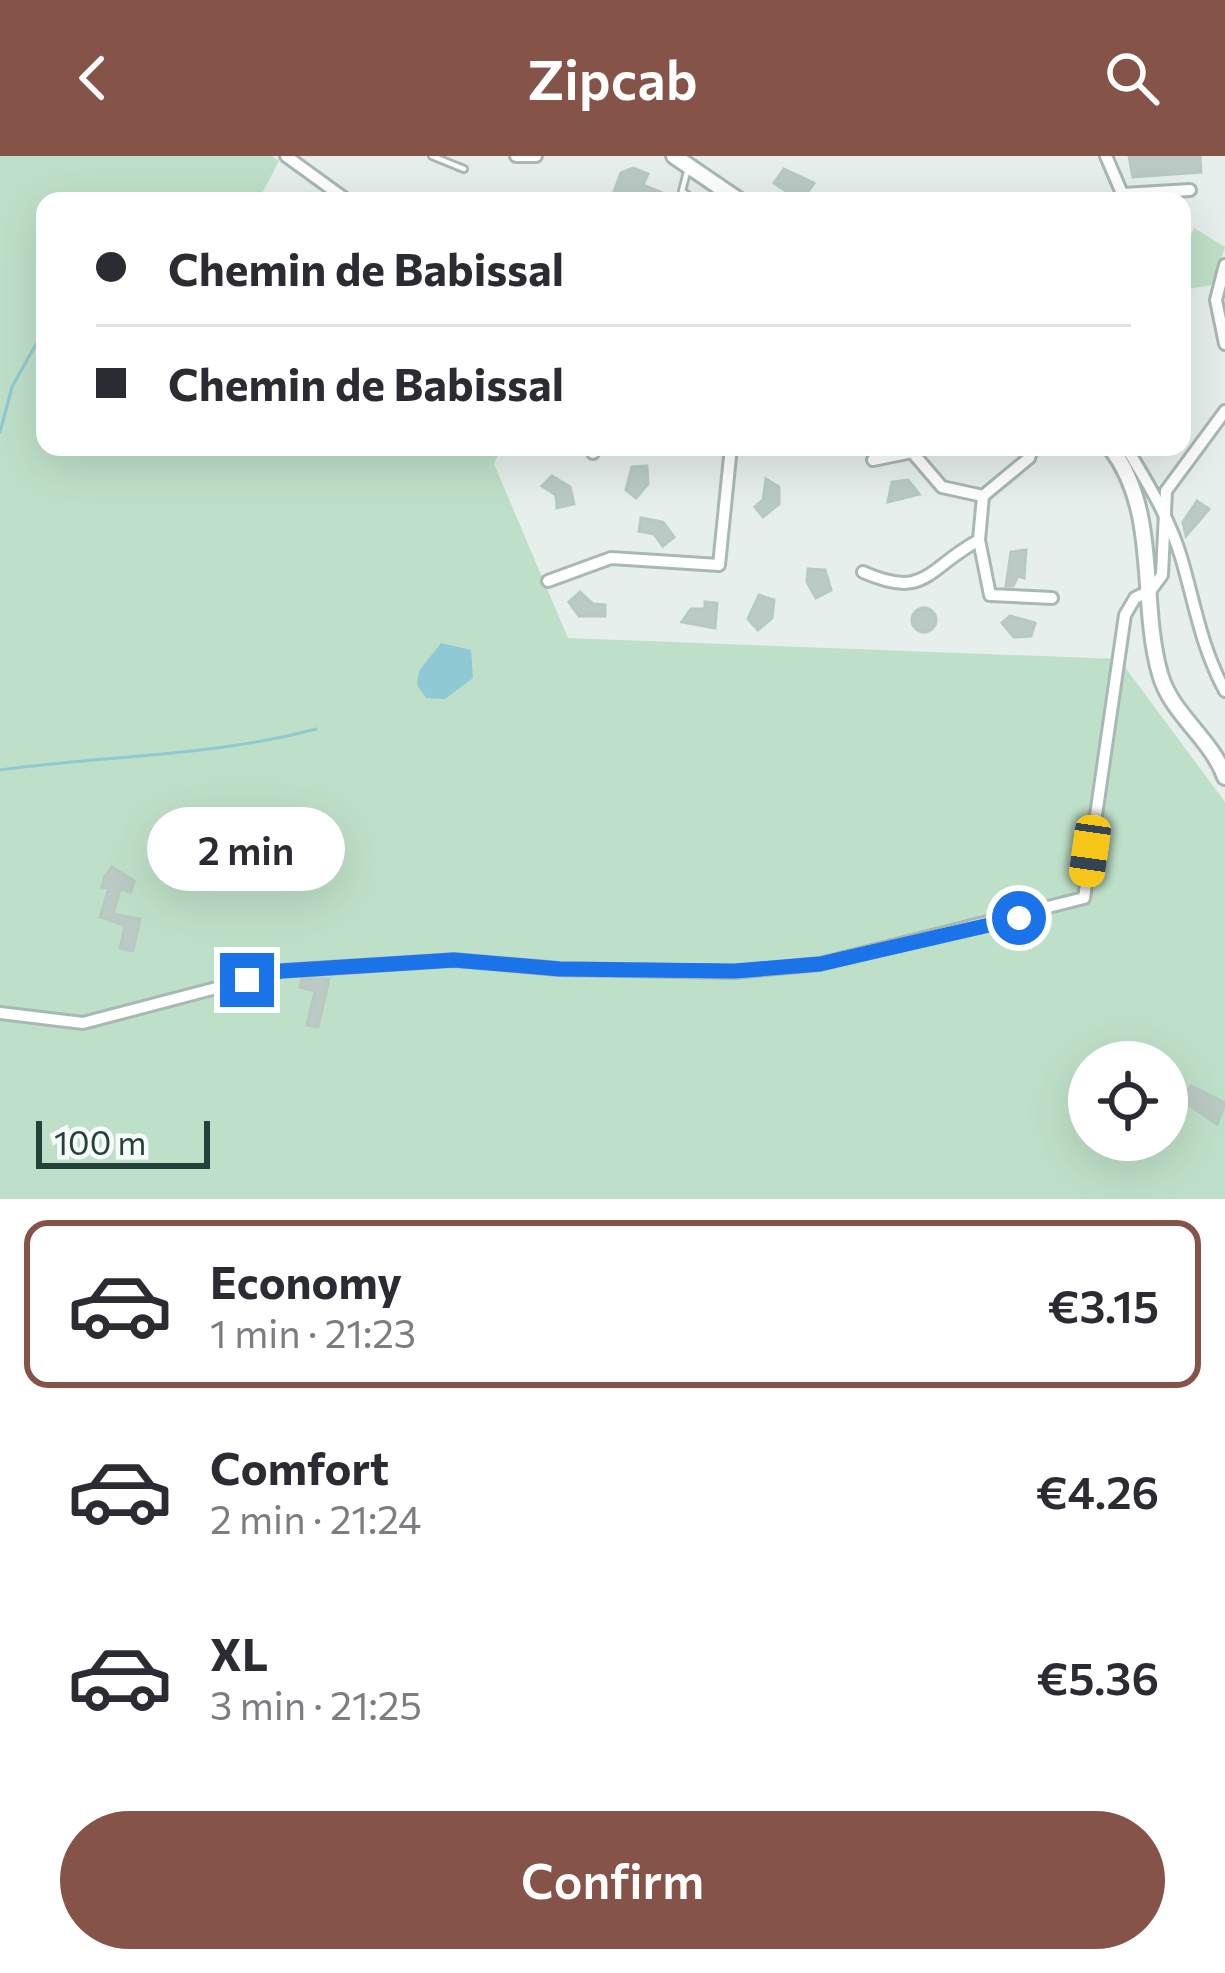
<!DOCTYPE html>
<html lang="en">
<head>
<meta charset="utf-8">
<style>
  body { margin:0; font-family:Commissioner,sans-serif; background:#f2f2f3; color:#2b2b33; height:100vh; display:flex; flex-direction:column; font-size:45px; white-space:nowrap }
  * { box-sizing:border-box; margin:0 }
  p { font-size:39px; color:#7c7c81 }
  .icon { flex:none; width:66px; height:66px; fill:none; stroke:currentColor; stroke-width:2; stroke-linecap:round; stroke-linejoin:round }
  .map { position:relative; height:1043px; overflow:hidden }
  .details { display:flex; flex-direction:column; background:#fff; flex:1 }
  .details>* { flex:none }
  .top-card { position:absolute; left:36px; top:36px; width:1155px; height:264px; border-radius:24px; box-shadow:0 12px 48px #0002; display:grid; align-content:center; height:264px; padding:0 60px; background:#fff }
  .fabs { position:absolute; left:1068px; top:885px; display:grid; gap:24px }
  .fabs a { display:grid; place-items:center; width:120px; height:120px; border-radius:50%; background:#fff; box-shadow:0 12px 48px #0002; font-size:60px }
  .scale { position:absolute; left:36px; bottom:30px; width:174px; box-sizing:border-box; padding-left:12px; border:6px solid #24423a; border-top:0; font-size:33px; line-height:42px; white-space:nowrap; color:#24423a; -webkit-text-stroke:9px #f7fbf9; paint-order:stroke }
  .end { position:absolute; width:54px; height:54px; margin:-27px; border:15px solid #1a73e8; background:#fff; box-shadow:0 0 0 6px #fff }
  .from { border-radius:50% }
  .bubble { position:absolute; height:84px; border-radius:42px; background:#fff; box-shadow:0 12px 48px #0002; font-size:39px; font-weight:600; line-height:84px; text-align:center }
  .car { position:absolute; width:36px; height:72px; margin:-36px -18px; border-radius:15px; box-shadow:0 0 9px 3px #0007; background:linear-gradient(#f5c518 24%,#345 0 40%,#f5c518 0 76%,#345 0 86%,#f5c518 0) }
  .top-card b { display:flex; align-items:center; gap:42px; height:114px; font-size:45px }
  .top-card b+b { border-top:3px solid #e1e1e2 }
  .top-card i { width:30px; height:30px; background:#2b2b33 }
  ul { padding:21px 0 0; list-style:none }
  li { display:flex; align-items:center; gap:36px; height:168px; margin:0 24px 18px; padding:0 36px; border:6px solid transparent; border-radius:24px }
  li div { flex:1 }
  li b { display:block; font-size:45px }
  li em { font-style:normal; font-weight:600 }
  li.active { border-color:#855347 }
  li>.icon { width:108px; height:108px; stroke-width:1.5 }
  .button { display:flex; gap:24px; margin-top:auto; padding:24px 60px }
  .button a { flex:1; height:138px; border-radius:72px; background:#855347; color:#fff; font-size:48px; font-weight:600; line-height:138px; text-align:center }
  header { display:flex; justify-content:space-between; align-items:center; height:156px; padding:0 60px; background:#855347; color:#fff; font-size:54px; font-weight:600 }
  .map>svg:first-child { display:block }
</style>
</head>
<body>
<header><svg class="icon" aria-label="back" viewBox="0 0 24 24"><path d="M15 5l-7 7 7 7"/></svg>Zipcab<svg class="icon" aria-label="search" viewBox="0 0 24 24"><circle cx="10" cy="10" r="6"/><path d="M15 15l6 6"/></svg></header>
<div class="map">
<svg width="1225" height="1043" viewBox="0 0 1225 1043">
  <rect width="100%" height="100%" fill="#e6efeb"/>
  <g fill="#bfe0c8" fill-rule="evenodd">
    <path d="M0,0H272L279,5L258,45H45V291H501L494,308L568,482L1119,503L1225,646V1043H0ZM1089,906H1167V984H1089Z"/>
    <polygon points="1194,72 1225,91 1212,129 1182,134 1182,98"/>
  </g>
  <polygon fill="#8ec9d4" points="441,487 471,494 473,522 445,543 426,542 417,529 419,515"/>
  <g fill="none" stroke-linecap="round" stroke-linejoin="round">
    <g stroke="#8ec9d4" stroke-width="3">
      <polyline points="121,45 124,39"/>
      <polyline points="0,276 12,231 45,172"/>
      <path d="M0,614C108,599 210,601 316,573"/>
    </g>
  </g>
  <g fill="#bbcac4" stroke="#b8c9c2" stroke-width="3">
    <polygon points="1129,0 1200,1 1201,16 1133,21"/>
    <polygon points="633,12 648,18 643,29 665,38 662,45 637,45 614,36 621,17"/>
    <polygon points="784,13 814,27 801,45 774,27"/>
    <polygon points="647,310 648,328 636,342 626,334 632,311"/>
    <polygon points="552,320 570,331 574,348 557,352 556,339 542,330"/>
    <polygon points="766,323 779,331 779,348 763,361 755,351 763,344"/>
    <polygon points="908,324 919,338 888,346 892,326"/>
    <polygon points="1197,345 1209,353 1186,380 1183,366"/>
    <polygon points="641,362 663,366 674,381 663,390 654,378 639,375"/>
    <polygon points="1026,394 1024,422 1018,420 1013,430 1006,430 1011,396"/>
    <polygon points="808,413 825,414 831,434 816,442 807,426"/>
    <polygon points="580,436 593,448 605,449 605,460 579,460 569,446"/>
    <polygon points="759,439 774,444 772,462 758,474 748,463"/>
    <polygon points="705,446 717,447 715,472 682,466 691,453 705,453"/>
    <circle cx="924" cy="464" r="12"/>
    <polygon points="1010,460 1035,467 1031,480 1014,481 1002,467"/>
    <polygon points="112,711 134,725 131,736 120,733 113,758 140,763 133,795 120,792 125,769 100,761 109,732 102,731 105,720"/>
    <polygon points="302,823 329,823 318,871 307,869 315,835 300,831"/>
    <polygon points="1191,930 1225,947 1217,968 1182,944"/>
  </g>
  <g fill="none" stroke-linecap="round" stroke-linejoin="round">
    <defs>
      <g id="service">
        <polyline points="432,0 464,13"/>
        <polyline points="687,16 682,35 696,45"/>
      </g>
      <g id="minor">
        <polyline points="286,0 348,45"/>
        <polyline points="516,0 536,0"/>
        <polyline points="1106,0 1124,42"/>
        <polyline points="1123,38 1190,34"/>
        <polyline points="1225,109 1216,144 1225,188"/>
        <path d="M1126,291C1147,326 1169,361 1181,401C1195,448 1201,491 1225,535"/>
        <polyline points="593,297 593,291"/>
        <polyline points="873,304 912,296 942,331 983,340 1029,302 1033,291"/>
        <polyline points="979,384 990,439 1052,442"/>
        <path d="M863,416C926,444 926,413 979,384L983,340"/>
        <polyline points="548,425 611,402 719,409 731,291"/>
        <polyline points="0,857 83,867 281,815 454,804 559,813 735,816 820,808 1084,742 1125,459 1135,442 1151,434 1162,419 1166,335 1225,255"/>
      </g>
      <g id="tertiary">
        <polyline points="674,0 740,45"/>
        <path d="M1110,291C1160,355 1139,445 1160,518C1171,558 1211,582 1225,621"/>
      </g>
    </defs>
    <use href="#service" stroke="#a8b8b2" stroke-width="10"/>
    <use href="#minor" stroke="#a8b8b2" stroke-width="16"/>
    <use href="#tertiary" stroke="#a8b8b2" stroke-width="20"/>
    <use href="#service" stroke="#fff" stroke-width="4.5"/>
    <use href="#minor" stroke="#fff" stroke-width="10"/>
    <use href="#tertiary" stroke="#fff" stroke-width="14"/>
  </g>
  <g fill="none" stroke-linecap="round" stroke-linejoin="round">
    <polyline stroke="#1a73e8" stroke-width="15" points="247,824 281,815 454,804 560,813 735,815 820,808 1019,762"/>
  </g>
</svg>
<div class="fabs">
<a><svg class="icon" aria-label="locate" viewBox="0 0 24 24"><circle cx="12" cy="12" r="6"/><path d="M12 2v4M12 18v4M2 12h4M18 12h4"/></svg></a>
</div>
<div class="scale">100 m</div>
<i class="end from" style="left:1019px;top:762px"></i>
<i class="end" style="left:247px;top:824px"></i>
<div class="bubble" style="left:147px;top:651px;width:198px">2 min</div>
<i class="car" style="left:1090px;top:695px;rotate:188deg"></i>
<div class="top-card">
<b><i class="from"></i>Chemin de Babissal</b>
<b><i></i>Chemin de Babissal</b>
</div>
</div>
<section class="details">
<ul>
<li class="active"><svg class="icon" aria-label="car" viewBox="0 0 24 24"><path d="M5 17H2v-5l4-1 3-4h7l3 4 3 1v5h-3M9 17h6M6 11h13"/><circle cx="7" cy="17" r="2"/><circle cx="17" cy="17" r="2"/></svg><div><b>Economy</b><p>1 min · 21:23</p></div><em>€3.15</em></li>
<li><svg class="icon" aria-label="car" viewBox="0 0 24 24"><path d="M5 17H2v-5l4-1 3-4h7l3 4 3 1v5h-3M9 17h6M6 11h13"/><circle cx="7" cy="17" r="2"/><circle cx="17" cy="17" r="2"/></svg><div><b>Comfort</b><p>2 min · 21:24</p></div><em>€4.26</em></li>
<li><svg class="icon" aria-label="car" viewBox="0 0 24 24"><path d="M5 17H2v-5l4-1 3-4h7l3 4 3 1v5h-3M9 17h6M6 11h13"/><circle cx="7" cy="17" r="2"/><circle cx="17" cy="17" r="2"/></svg><div><b>XL</b><p>3 min · 21:25</p></div><em>€5.36</em></li>
</ul>
<div class="button"><a>Confirm</a></div>
</section>
</body>
</html>
